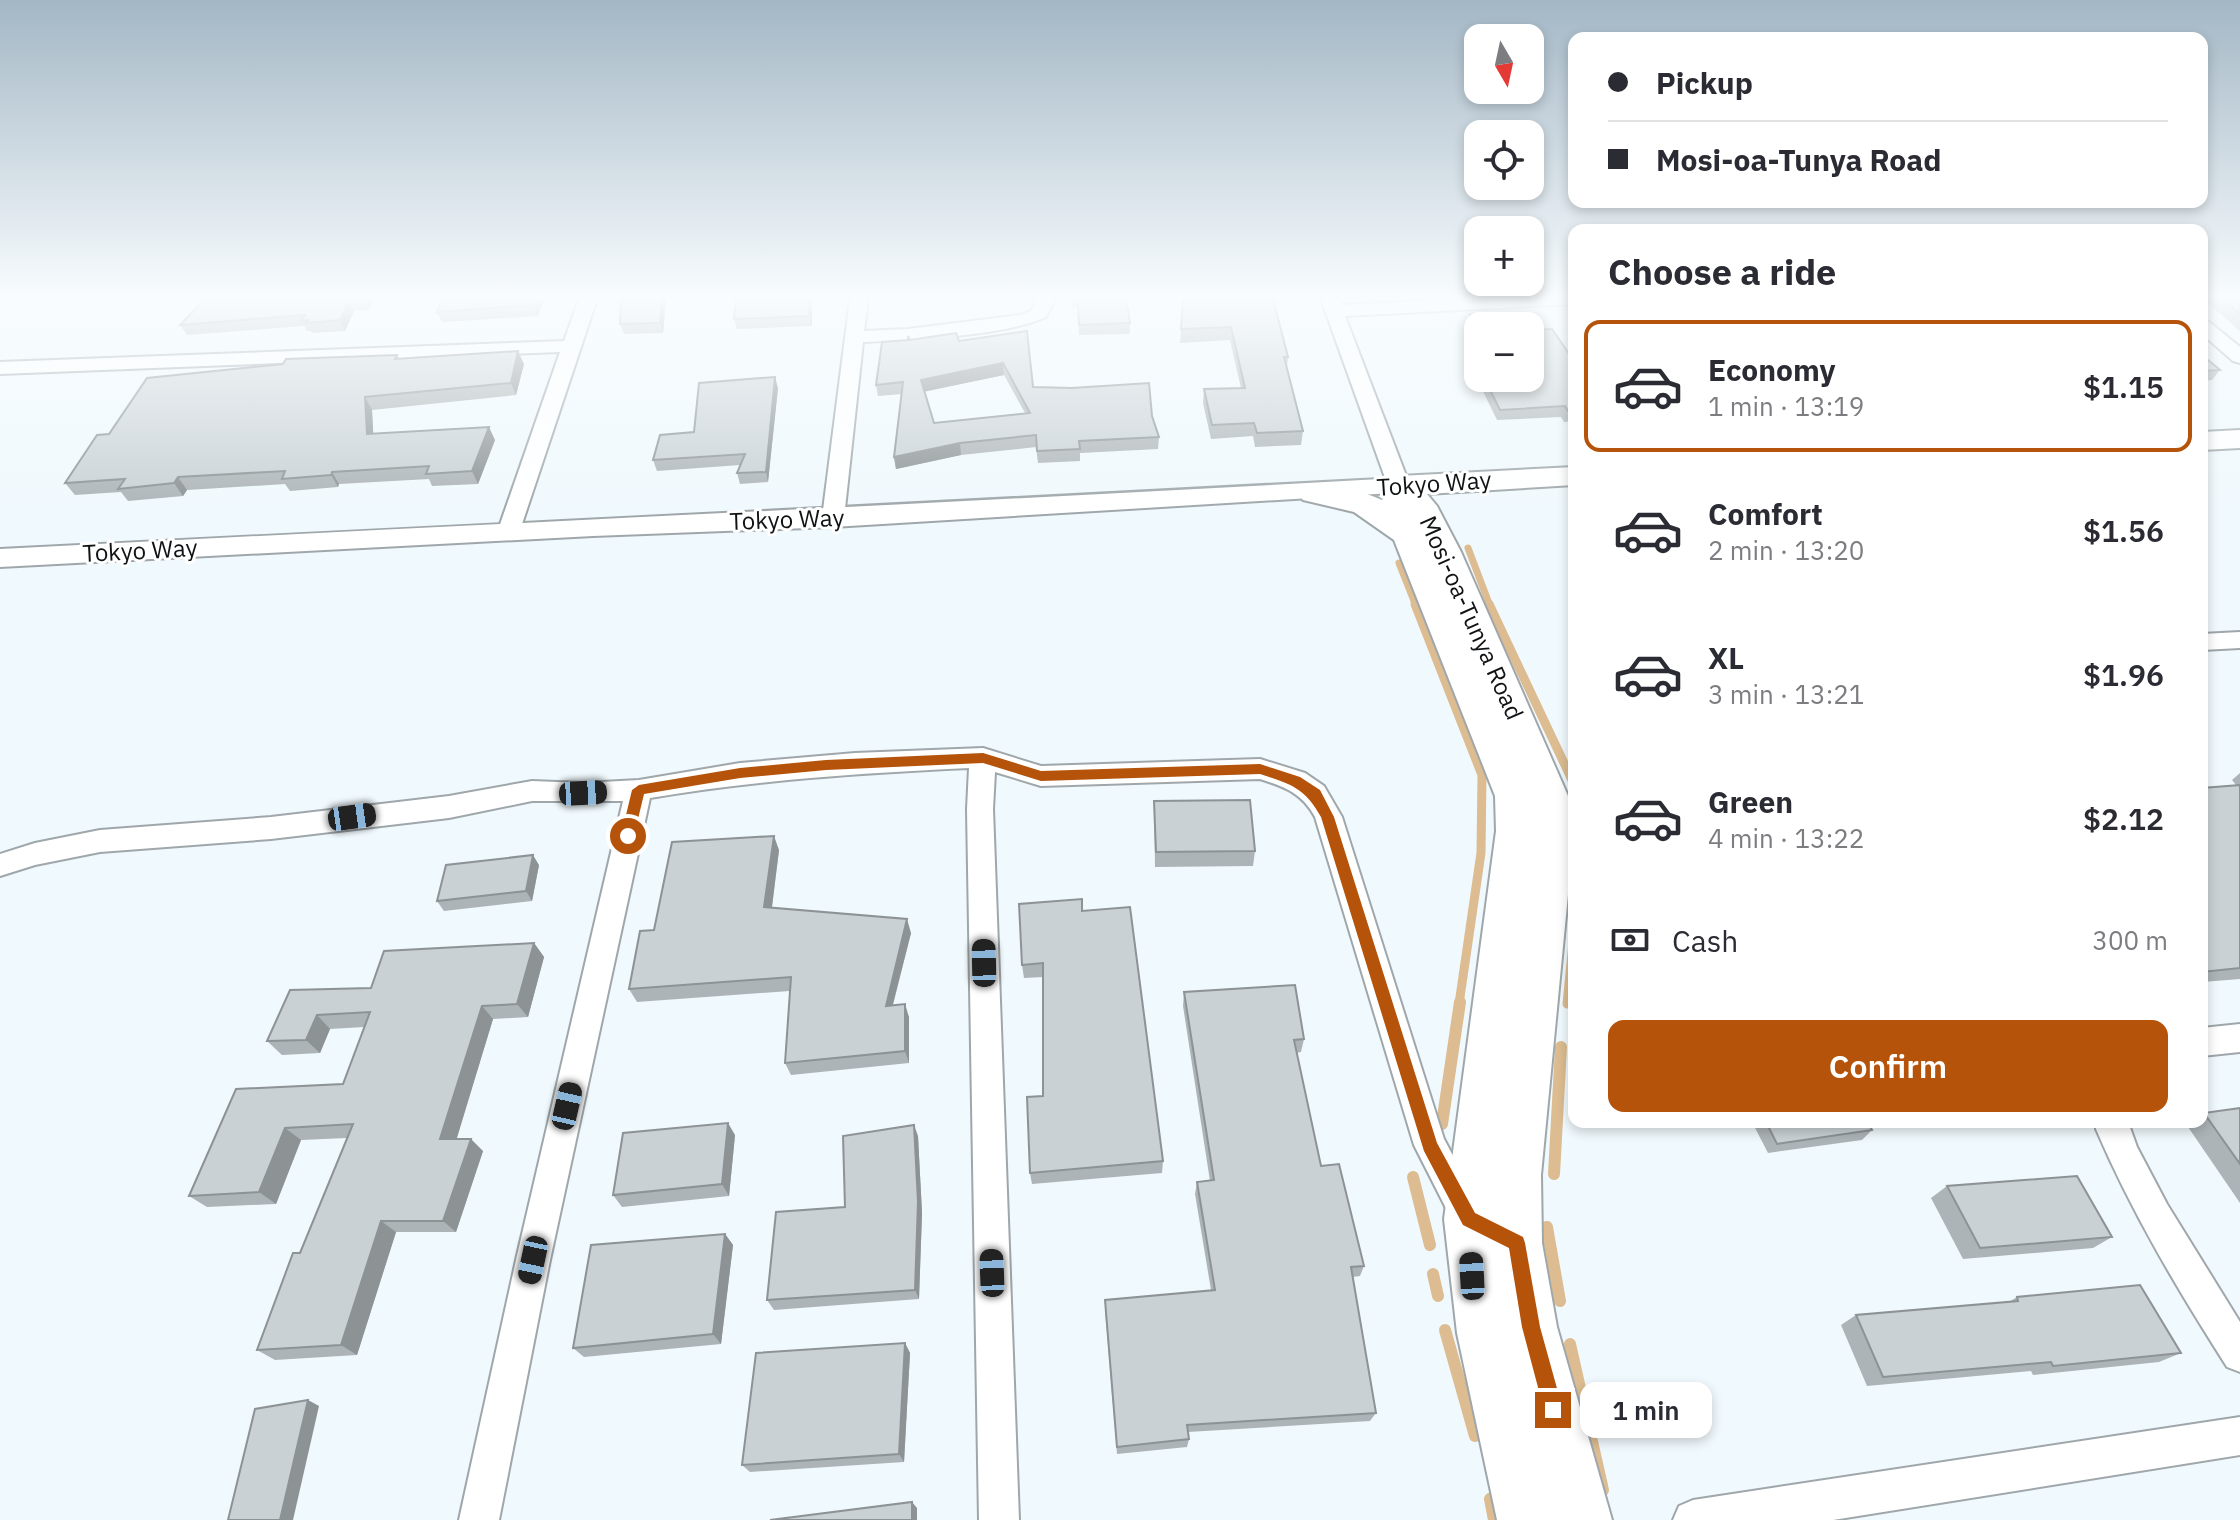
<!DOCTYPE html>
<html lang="en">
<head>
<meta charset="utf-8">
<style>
  body { margin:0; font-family:"IBM Plex Sans",sans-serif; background:#f7f7f7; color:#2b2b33; height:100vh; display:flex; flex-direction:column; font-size:30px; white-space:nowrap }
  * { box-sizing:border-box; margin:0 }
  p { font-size:26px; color:#7c7c81 }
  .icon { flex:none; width:44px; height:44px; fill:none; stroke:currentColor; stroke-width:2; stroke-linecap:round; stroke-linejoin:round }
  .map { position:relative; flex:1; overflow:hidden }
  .panel { position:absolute; left:1568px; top:224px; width:640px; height:904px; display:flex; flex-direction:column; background:#fff; border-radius:16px; box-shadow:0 4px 12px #0003 }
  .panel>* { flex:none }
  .banner { position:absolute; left:1568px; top:32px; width:640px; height:176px; border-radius:16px; box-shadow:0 4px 12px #0003; display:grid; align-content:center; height:176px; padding:0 40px; background:#fff }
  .needle { width:52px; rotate:171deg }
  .buttons { position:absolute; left:1464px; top:24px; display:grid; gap:16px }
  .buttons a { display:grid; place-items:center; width:80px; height:80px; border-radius:16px; background:#fff; box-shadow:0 4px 12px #0003; font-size:40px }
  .end { position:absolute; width:36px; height:36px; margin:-18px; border:10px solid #b45309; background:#fff; box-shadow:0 0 0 4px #fff }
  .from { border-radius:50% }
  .bubble { position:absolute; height:56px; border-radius:16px; background:#fff; box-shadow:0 4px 12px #0003; font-size:26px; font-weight:600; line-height:56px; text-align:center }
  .car { position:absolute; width:24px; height:48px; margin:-24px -12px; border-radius:10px; box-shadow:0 0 6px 2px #0007; background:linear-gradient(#222 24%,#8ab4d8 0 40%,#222 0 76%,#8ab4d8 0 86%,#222 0) }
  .banner b { display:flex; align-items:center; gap:28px; height:76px; font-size:30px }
  .banner b+b { border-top:2px solid #e1e1e2 }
  .banner i { width:20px; height:20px; background:#2b2b33 }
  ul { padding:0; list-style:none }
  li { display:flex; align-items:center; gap:24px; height:132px; margin:0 16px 12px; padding:0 24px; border:4px solid transparent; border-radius:16px }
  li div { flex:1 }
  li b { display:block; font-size:30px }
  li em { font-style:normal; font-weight:600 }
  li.current { border-color:#b45309 }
  li>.icon { width:72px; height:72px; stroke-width:1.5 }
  h2 { padding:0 40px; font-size:36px; line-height:96px }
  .pay { display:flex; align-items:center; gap:20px; height:88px; padding:0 40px; font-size:30px }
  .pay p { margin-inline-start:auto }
  .button { display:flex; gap:16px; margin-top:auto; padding:16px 40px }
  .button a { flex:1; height:92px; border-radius:16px; background:#b45309; color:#fff; font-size:32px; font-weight:600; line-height:92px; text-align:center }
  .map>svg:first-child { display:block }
</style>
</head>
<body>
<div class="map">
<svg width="2240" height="1520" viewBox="0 0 2240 1520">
  <rect width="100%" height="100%" fill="#f0f9fd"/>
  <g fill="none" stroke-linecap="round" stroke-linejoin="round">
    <g stroke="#dcbc90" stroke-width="7">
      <polyline points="1468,548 1490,606"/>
      <polyline points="1399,563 1416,606"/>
    </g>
    <g stroke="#dcbc90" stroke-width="9">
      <polyline points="1415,604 1482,775 1481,853 1459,1004"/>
      <polyline points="1489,604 1572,780"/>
      <polyline points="1567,1004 1574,932"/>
    </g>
    <g stroke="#dcbc90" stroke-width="12">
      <polyline points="1442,1124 1460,1002"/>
      <polyline points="1554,1174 1561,1047"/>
      <polyline points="1413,1177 1430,1245"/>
      <polyline points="1547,1227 1560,1301"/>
      <polyline points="1433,1274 1438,1296"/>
      <polyline points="1445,1330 1475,1436"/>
      <polyline points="1570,1344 1603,1490"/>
      <polyline points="1490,1499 1494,1520"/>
    </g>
    <defs>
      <g id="minor">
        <polygon points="579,299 597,299 519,533 516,538 500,538 497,533 560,352 0,374 0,362 564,341"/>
        <path d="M850,299H868L864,331L908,329L1021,315L1032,310L1037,299H1055L1046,317C1005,336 911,340 863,342L844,518L841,523H825L822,518Z"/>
        <polygon points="1321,299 1339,299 1341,305 1457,299 1574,299 1574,304 1345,316 1410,486 1399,493 1388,486"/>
        <polygon points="2202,319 2208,321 2240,347 2240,363 2233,361 2202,334"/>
        <polygon points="2240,632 2240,648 2202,650 2202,634"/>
        <path d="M983,748L1041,766L1260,759L1305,773L1324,786L1342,817L1444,1139L1482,1210L1477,1222L1465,1227L1453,1222L1414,1145L1315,817C1302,793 1285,787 1260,779L1041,786L995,772L993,809L1019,1520H979L967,809L969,768C862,773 757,780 650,798L550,1260L499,1520H459L516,1260L623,801H532L449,818L271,839L100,852L35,865L0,876V854L35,843L100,830L271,817L449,796L532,781L583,783L639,780L740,763L855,753Z"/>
        <polygon points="2240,1024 2240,1052 2202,1056 2202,1028"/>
        <path d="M2096,1122H2128L2137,1147L2167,1204L2240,1322V1372L2227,1367C2178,1290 2132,1213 2096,1129Z"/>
        <polygon points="2240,1417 2240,1455 1833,1520 1673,1520 1679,1506 1693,1500"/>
      </g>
      <path id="tertiary" d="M1399,478L1408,480L1412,486L1408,492L833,527L593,536L0,567V549C466,525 933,504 1399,478Z"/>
      <g id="secondary">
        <polygon points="2240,430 2240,448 2202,450 2202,432"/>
        <path d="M1574,467V485L1427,494L1437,506L1461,552L1568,796L1574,832L1541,1175L1542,1243L1557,1327L1612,1520H1497L1457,1333L1444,1219L1496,831L1495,796L1394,540L1354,512L1303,500L1298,493L1303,486C1328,480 1359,490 1382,500L1387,492L1384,486L1388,479L1399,476Z"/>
      </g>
    </defs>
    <use href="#minor" stroke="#9fa7ab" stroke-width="4"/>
    <use href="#tertiary" stroke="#9fa7ab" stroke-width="4"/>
    <use href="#secondary" stroke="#9fa7ab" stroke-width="4"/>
    <use href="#minor" fill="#fff" fill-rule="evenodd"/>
    <use href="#tertiary" fill="#fff" fill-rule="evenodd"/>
    <use href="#secondary" fill="#fff" fill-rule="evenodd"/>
  </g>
  <g fill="#adb4b7" fill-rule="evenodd">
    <polygon points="205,299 374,299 368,310 354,311 345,331 312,333 311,331 307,331 304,326 187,335 180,325"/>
    <polygon points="544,299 538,316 442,322 437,312"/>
    <polygon points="666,299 663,333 624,334 620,324 626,300"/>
    <polygon points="736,299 812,299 812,326 737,329 734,319"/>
    <polygon points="1071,299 1126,299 1130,323 1130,334 1079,335 1078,307 1072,307"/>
    <polygon points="1183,299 1288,357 1287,367 1303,431 1301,445 1255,447 1253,436 1211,439 1203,403 1204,389 1241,388 1230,340 1180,343"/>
    <polygon points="2203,299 2240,299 2240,331"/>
    <polygon points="1470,315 1478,326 1478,348 1468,325"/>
    <path d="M1027,331L1033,387L1152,416L1159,437L1158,449L1080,453V461L1038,463L1036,447L961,455L896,469L894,457L902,394L878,396L876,385L910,340L959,341ZM1004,375L1025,413L934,423L925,391Z"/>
    <polygon points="397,355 399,359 524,364 516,395 372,410 373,434 495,440 478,484 432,486 429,479 339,484 338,487 290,491 285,484 187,490 183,496 128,501 121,492 75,495 65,483 109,434 283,364"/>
    <polygon points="2202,355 2220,370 2212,380 2202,381"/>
    <polygon points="1574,361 1574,421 1564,422 1561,417 1497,420 1475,375 1478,364 1478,378 1530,378"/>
    <polygon points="778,388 768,482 740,484 737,473 740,465 657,471 653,460 694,432"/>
    <polygon points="2240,773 2240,979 2202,982 2202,788 2236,785 2232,780"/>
    <polygon points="1154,801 1255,851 1253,866 1155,867"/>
    <polygon points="779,850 772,908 911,933 893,1005 909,1017 909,1063 791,1075 785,1063 790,991 637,1002 629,989 654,930"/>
    <polygon points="539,865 532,901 444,911 437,901"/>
    <polygon points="1082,911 1163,1161 1162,1173 1032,1184 1030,1173 1043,1096 1043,977 1024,978 1022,965"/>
    <polygon points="534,943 544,957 528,1017 493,1019 456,1139 483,1151 456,1232 396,1232 357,1355 275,1360 257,1350 300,1253 347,1138 301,1140 276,1204 207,1207 189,1196 343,1084 364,1027 330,1029 320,1053 282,1055 267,1041 371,988"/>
    <polygon points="1184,992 1304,1039 1301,1052 1296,1053 1321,1166 1364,1266 1360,1276 1353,1277 1376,1413 1370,1421 1188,1432 1189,1439 1187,1447 1117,1454 1105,1310 1211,1290 1195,1194 1197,1182 1210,1181 1183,1006"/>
    <polygon points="2240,1108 2240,1203 2186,1124 2189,1122 2202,1122 2202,1114 2204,1113"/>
    <polygon points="1752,1122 1868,1122 1872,1130 1862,1140 1768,1153"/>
    <polygon points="735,1135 729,1196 622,1207 613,1195"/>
    <polygon points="918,1136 922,1213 919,1299 774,1310 767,1300 845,1207"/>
    <polygon points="1947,1186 2112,1237 2093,1248 1963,1259 1931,1198"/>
    <polygon points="725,1234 733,1245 721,1344 584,1357 573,1348"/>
    <polygon points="2017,1297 2181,1353 2159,1362 2033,1375 2031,1371 1867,1386 1841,1325 1856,1315 2009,1302"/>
    <polygon points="905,1343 910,1353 904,1462 750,1472 742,1465"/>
  </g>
  <g fill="#8d9295">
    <polygon points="374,299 368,310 363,300"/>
    <polygon points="536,299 544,299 538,316 534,305"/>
    <polygon points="662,299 666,299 663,333 660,323"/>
    <polygon points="810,299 812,299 812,326 809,316"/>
    <polygon points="349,301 354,311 345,331 340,320"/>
    <polygon points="518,351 524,364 516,395 511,383"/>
    <polygon points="1003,363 1004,375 923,392 921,380"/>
    <polygon points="775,377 778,388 768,482 766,472"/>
    <polygon points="365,397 372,410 374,447 367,434"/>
    <polygon points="489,427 495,440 478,484 472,471"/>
    <polygon points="960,443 961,455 896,469 894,457"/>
    <polygon points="332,472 339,484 338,487 331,475"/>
    <polygon points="178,477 187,490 183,496 174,483"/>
    <polygon points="774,836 779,850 770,921 764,907"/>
    <polygon points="533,855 539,865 532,901 526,891"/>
    <polygon points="907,919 911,933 889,1019 886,1006"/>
    <polygon points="534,943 544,957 528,1017 517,1004"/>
    <polygon points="905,1004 909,1017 909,1063 905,1051"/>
    <polygon points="482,1006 493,1019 453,1151 440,1139"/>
    <polygon points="317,1015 330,1029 320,1053 306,1040"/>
    <polygon points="728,1123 735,1135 729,1196 722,1184"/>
    <polygon points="914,1125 918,1136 922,1213 919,1299 915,1290"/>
    <polygon points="285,1128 301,1140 276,1204 259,1192"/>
    <polygon points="471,1139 483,1151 456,1232 443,1221"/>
    <polygon points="381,1221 396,1232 357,1355 341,1345"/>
    <polygon points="725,1234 733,1245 721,1344 713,1334"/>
    <polygon points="905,1343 910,1353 904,1462 899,1454"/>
    <polygon points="308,1400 319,1406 293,1520 280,1520"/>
    <polygon points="912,1502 917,1508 917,1520 912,1520"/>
  </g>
  <g fill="#c9d1d5" stroke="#8d9295" stroke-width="2" fill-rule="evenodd">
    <polygon points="205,299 363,299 349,301 340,320 306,323 308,320 301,321 305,315 180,325"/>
    <polygon points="442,299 536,299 534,305 437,312"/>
    <polygon points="627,299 662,299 660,323 620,324 621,301"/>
    <polygon points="736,299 810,299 809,316 734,319"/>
    <polygon points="1078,299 1126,299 1130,323 1079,325"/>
    <polygon points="1183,299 1273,299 1288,357 1284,357 1303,431 1257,433 1254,423 1212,425 1204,389 1245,388 1231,327 1181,329"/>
    <polygon points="2223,299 2240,299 2240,314"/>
    <polygon points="1512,313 1518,326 1478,326 1478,332 1470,315"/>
    <polygon points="1552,329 1574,361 1574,411 1568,411 1565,406 1500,410 1484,378 1530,378 1530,330"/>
    <path d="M1027,331L1033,387L1072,388L1149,383L1152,416L1159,437L1079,441L1080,449L1037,451L1036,435L960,443L894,457L903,382L876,385L882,342L908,340V336L910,340L956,333L959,341ZM1003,363L1030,413L934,423L921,380Z"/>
    <polygon points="518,351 511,383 365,397 367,434 489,427 472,471 426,474 429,466 332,472 331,475 282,479 285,471 178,477 174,483 118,489 125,479 65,483 97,435 109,434 147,378 283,364 286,359 397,355 395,359"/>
    <polygon points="2202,355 2220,370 2202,371"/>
    <polygon points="775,377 766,472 737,473 745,454 653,460 660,435 694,432 699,383"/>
    <polygon points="2240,785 2240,968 2202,972 2202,788"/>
    <polygon points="1250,800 1255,851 1156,852 1154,801"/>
    <polygon points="774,836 764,907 907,919 886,1006 905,1004 905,1051 785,1063 791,977 629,989 640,931 654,930 672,842"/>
    <polygon points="533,855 526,891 437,901 446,865"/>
    <polygon points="1082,899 1082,911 1130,907 1163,1161 1030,1173 1027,1097 1043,1096 1043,963 1022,965 1019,904"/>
    <polygon points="534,943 517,1004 482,1006 440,1139 471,1139 443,1221 381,1221 341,1345 257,1350 293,1253 300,1253 353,1124 285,1128 259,1192 189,1196 236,1089 343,1084 370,1012 317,1015 306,1040 267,1041 290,990 371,988 384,951"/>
    <polygon points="1295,985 1304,1039 1294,1040 1321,1166 1339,1164 1364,1266 1351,1267 1376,1413 1187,1425 1189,1439 1117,1447 1105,1300 1215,1290 1197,1182 1214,1180 1184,992"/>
    <polygon points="2240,1108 2240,1164 2204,1113"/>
    <polygon points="1766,1122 1868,1122 1872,1130 1777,1144"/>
    <polygon points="728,1123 722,1184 613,1195 623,1133"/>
    <polygon points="914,1125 918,1202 915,1290 767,1300 776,1212 845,1207 843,1136"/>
    <polygon points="2077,1176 2112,1237 1980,1248 1947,1186"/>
    <polygon points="725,1234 713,1334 573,1348 591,1245"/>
    <polygon points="2140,1285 2181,1353 2053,1366 2051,1362 1883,1377 1856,1315 2018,1301 2017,1297"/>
    <polygon points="905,1343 899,1454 742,1465 756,1353"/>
    <polygon points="308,1400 280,1520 228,1520 255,1409"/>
    <polygon points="912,1502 912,1520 770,1520"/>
  </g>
  <linearGradient id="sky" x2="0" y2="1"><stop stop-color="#a3b7c5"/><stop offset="0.58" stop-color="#f8fcfe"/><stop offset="1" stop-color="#f8fcfe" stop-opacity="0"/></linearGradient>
  <rect width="2240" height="512" fill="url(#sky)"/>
  <path fill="#b45309" d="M983,753L1041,771L1260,764L1300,777L1320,790L1334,817L1437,1143L1475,1213L1523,1237L1525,1243L1540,1327L1563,1410L1560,1416L1553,1419L1547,1416L1544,1410L1522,1327L1509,1248L1463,1225L1424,1151L1321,817C1305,788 1291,784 1260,774L1041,781L983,763L826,770L740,778L644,794L633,840L628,842L621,836L632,790L639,785L740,768L826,760Z"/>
  <g text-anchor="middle" stroke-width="6" stroke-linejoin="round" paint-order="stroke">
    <g font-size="24" fill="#101214" stroke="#fff">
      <text transform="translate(1434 484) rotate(-4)" y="8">Tokyo Way</text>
      <text transform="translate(787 520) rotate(-2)" y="8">Tokyo Way</text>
      <text transform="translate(140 551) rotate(-3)" y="8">Tokyo Way</text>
      <text transform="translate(1471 618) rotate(66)" y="8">Mosi-oa-Tunya Road</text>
    </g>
  </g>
</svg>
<div class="buttons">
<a><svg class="needle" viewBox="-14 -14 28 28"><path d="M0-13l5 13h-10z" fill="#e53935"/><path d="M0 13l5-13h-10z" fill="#7c7c81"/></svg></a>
<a><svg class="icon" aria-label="locate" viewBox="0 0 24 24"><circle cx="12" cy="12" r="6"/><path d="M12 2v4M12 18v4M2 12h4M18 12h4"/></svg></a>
<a>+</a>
<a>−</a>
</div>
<i class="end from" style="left:628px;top:836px"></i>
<i class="end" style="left:1553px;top:1410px"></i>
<div class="bubble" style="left:1580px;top:1382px;width:132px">1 min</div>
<i class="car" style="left:583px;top:793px;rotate:87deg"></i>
<i class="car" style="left:352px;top:817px;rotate:82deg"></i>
<i class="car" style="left:984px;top:963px;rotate:359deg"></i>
<i class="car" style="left:567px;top:1106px;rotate:13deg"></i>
<i class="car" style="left:533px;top:1260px;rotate:192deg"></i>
<i class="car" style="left:992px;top:1273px;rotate:358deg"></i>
<i class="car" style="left:1472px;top:1276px;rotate:357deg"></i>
<div class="banner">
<b><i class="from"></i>Pickup</b>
<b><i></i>Mosi-oa-Tunya Road</b>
</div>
<section class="panel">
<h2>Choose a ride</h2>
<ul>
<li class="current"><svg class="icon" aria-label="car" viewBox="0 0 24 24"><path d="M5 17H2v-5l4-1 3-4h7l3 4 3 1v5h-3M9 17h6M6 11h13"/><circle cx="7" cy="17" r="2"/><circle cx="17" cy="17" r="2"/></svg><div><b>Economy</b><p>1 min · 13:19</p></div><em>$1.15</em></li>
<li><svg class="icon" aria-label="car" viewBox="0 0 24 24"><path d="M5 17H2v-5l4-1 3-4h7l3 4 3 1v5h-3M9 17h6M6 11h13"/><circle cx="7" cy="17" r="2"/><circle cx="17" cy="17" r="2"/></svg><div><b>Comfort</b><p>2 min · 13:20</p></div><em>$1.56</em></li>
<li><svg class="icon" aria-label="car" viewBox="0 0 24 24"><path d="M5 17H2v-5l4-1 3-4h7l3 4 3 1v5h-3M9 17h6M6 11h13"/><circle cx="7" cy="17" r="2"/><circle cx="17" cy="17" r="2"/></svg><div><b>XL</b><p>3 min · 13:21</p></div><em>$1.96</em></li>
<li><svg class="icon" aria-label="car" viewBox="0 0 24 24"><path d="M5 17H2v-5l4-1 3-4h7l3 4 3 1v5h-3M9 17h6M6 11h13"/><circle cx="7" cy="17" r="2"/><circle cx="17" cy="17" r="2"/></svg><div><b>Green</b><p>4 min · 13:22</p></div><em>$2.12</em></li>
</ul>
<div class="pay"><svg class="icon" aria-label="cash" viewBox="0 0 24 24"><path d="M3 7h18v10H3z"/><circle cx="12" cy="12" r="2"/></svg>Cash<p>300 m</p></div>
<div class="button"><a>Confirm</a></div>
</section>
</div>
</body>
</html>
